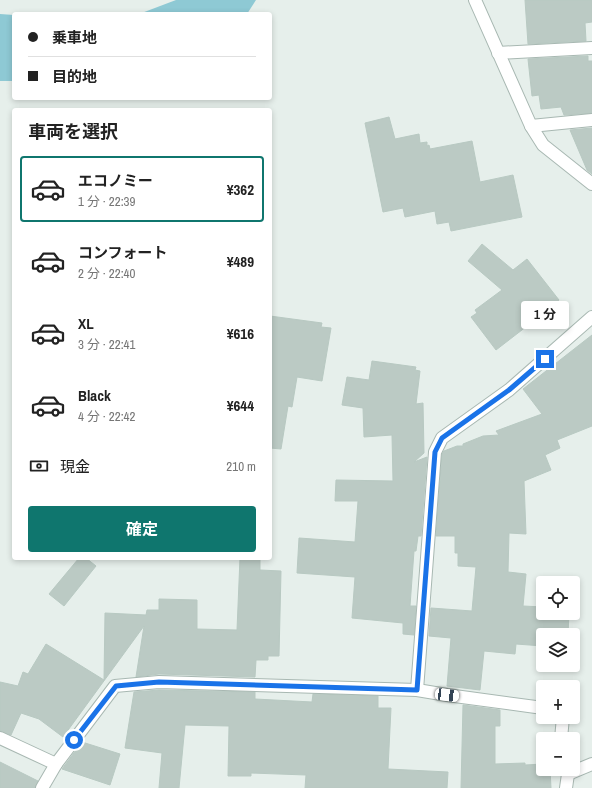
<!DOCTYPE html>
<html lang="ja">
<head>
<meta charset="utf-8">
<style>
  body { margin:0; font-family:"Archivo Narrow","Noto Sans JP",sans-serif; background:#f2f2f2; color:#222; height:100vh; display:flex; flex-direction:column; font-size:15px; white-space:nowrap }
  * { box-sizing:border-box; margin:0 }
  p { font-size:13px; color:#767676 }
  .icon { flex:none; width:22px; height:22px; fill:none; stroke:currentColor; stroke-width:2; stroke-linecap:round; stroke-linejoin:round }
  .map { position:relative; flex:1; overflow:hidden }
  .side { position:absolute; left:12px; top:108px; width:260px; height:452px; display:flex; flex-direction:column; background:#fff; border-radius:4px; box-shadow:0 2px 6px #0003 }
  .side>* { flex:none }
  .top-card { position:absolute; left:12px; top:12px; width:260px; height:88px; border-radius:4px; box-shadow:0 2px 6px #0003; display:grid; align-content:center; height:88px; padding:0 16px; background:#fff }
  .controls { position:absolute; left:536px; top:576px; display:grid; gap:8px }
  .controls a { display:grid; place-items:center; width:44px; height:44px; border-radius:4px; background:#fff; box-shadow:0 2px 6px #0003; font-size:20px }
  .end { position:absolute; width:18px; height:18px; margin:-9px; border:5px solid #1a73e8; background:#fff; box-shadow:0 0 0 2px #fff }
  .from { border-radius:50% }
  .bubble { position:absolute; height:28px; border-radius:4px; background:#fff; box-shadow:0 2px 6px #0003; font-size:13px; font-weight:700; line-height:28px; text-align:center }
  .car { position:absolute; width:12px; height:24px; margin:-12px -6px; border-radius:5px; box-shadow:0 0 3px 1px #0007; background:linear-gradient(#fff 24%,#345 0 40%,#fff 0 76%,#345 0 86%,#fff 0) }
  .top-card b { display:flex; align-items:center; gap:14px; height:38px; font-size:15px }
  .top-card b+b { border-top:1px solid #e0e0e0 }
  .top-card i { width:10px; height:10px; background:#222 }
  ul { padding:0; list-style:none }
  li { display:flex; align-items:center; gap:12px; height:66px; margin:0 8px 6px; padding:0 8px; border:2px solid transparent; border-radius:4px }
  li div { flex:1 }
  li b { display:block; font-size:15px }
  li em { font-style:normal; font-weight:700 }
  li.on { border-color:#0f766e }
  li>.icon { width:36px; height:36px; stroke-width:1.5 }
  h2 { padding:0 16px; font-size:18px; line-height:48px }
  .pay { display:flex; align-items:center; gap:10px; height:44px; padding:0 16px; font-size:15px }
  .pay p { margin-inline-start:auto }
  .button { display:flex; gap:8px; margin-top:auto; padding:8px 16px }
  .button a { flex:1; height:46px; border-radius:4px; background:#0f766e; color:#fff; font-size:16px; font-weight:700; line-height:46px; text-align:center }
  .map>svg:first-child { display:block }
</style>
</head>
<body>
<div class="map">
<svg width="592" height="788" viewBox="0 0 592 788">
  <rect width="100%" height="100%" fill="#e6efeb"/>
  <g fill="#8ec9d4">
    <polygon points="176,0 256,0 247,14 139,14"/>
    <polygon points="0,14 14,15 14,81 0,81"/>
  </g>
  <g fill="#bbcac4" stroke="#b8c9c2">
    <polygon points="525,0 592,0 592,22 585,23 586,41 528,44"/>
    <polygon points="588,56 588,61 592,61 592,113 564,115 561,107 541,109 539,95 532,96 528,59"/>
    <polygon points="389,117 395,139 419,134 420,143 427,142 427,146 429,145 430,149 472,141 480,182 513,175 522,217 451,231 449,222 437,224 435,211 405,217 403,208 383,212 365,123"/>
    <polygon points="592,128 592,174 587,170 570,130"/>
    <polygon points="482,244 513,270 527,259 559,300 553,305 553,306 496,350 471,317 477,313 475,310 502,290 468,261"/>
    <polygon points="270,316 322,323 321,327 331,328 322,381 297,377 292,407 288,406 281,449 270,448"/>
    <polygon points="592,335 592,426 557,440 560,448 545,455 551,470 524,481 526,534 509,533 508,572 526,574 523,606 543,607 543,613 569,613 568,635 543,635 543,646 516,644 515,654 484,651 480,690 447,686 451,638 429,636 431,608 472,611 476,567 458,566 458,553 455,553 455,536 436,536 442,454 444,451 457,446 463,446 463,444 483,436 499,435 496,431 542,414 523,389"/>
    <polygon points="372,361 416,367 415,370 420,371 416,404 423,403 424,453 414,462 427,457 421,536 418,536 416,551 414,551 410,606 416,606 414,635 403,634 403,623 352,618 355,577 297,573 299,538 355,542 358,501 335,501 336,480 393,481 392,435 364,437 363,408 342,405 347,377 369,380"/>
    <polygon points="79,558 86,558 96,566 64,606 49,594"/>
    <polygon points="240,558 260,558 260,570 281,571 279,656 268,656 268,660 256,660 255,677 159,674 136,677 144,626 63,737 39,719 21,713 11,735 0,731 0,682 18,686 23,672 28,674 46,644 104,680 105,613 146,615 147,610 159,610 159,599 197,600 197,629 237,630"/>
    <polygon points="159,690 255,692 255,699 312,702 313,694 378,696 378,708 391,708 388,769 448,772 447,788 305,788 306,775 251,773 251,776 228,776 229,726 185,725 179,788 159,788 162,753 125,748 134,692"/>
    <polygon points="463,705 500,710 500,726 495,726 495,764 525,763 525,765 543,764 543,769 550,769 551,788 461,788"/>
    <polygon points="82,742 120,754 110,785 62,769"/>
    <polygon points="0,762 38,781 35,788 0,788"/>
  </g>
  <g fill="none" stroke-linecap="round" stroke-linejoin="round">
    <defs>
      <g id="street">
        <polyline points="475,0 531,126 543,145 592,184"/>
        <polyline points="498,53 592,48"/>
        <polyline points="531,126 592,120"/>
        <polyline points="417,690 435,452 442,438 509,390 592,317"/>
        <polyline points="0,738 56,764"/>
        <polyline points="561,739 563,717"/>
        <polyline points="568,774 592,764"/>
        <polyline points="42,788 56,764 115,686 159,682 417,690 447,695 543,708"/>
        <polyline points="566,788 568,774 567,769"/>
      </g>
    </defs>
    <use href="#street" stroke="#a8b8b2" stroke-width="14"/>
    <use href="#street" stroke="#fff" stroke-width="12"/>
  </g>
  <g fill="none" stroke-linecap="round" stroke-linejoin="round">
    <polyline stroke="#1a73e8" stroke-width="5" points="74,740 116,686 159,682 417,690 435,452 442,438 509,390 545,359"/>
  </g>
</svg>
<div class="controls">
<a><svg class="icon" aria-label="locate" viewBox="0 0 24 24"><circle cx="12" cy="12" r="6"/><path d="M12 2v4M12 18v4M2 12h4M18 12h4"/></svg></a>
<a><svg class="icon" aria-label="layers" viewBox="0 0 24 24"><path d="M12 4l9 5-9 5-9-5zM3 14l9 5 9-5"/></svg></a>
<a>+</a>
<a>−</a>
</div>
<i class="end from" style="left:74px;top:740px"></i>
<i class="end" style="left:545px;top:359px"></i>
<div class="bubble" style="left:521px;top:301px;width:48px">1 分</div>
<i class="car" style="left:447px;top:695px;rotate:97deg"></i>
<div class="top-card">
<b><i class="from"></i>乗車地</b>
<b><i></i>目的地</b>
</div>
<section class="side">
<h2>車両を選択</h2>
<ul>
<li class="on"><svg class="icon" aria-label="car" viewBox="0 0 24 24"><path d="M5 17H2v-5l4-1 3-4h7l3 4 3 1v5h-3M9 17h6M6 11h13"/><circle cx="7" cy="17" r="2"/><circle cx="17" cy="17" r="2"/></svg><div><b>エコノミー</b><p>1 分 · 22:39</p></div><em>¥362</em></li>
<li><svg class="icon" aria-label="car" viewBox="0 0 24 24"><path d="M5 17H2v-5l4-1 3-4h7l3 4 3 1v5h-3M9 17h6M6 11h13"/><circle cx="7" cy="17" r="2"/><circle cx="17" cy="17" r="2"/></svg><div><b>コンフォート</b><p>2 分 · 22:40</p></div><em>¥489</em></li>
<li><svg class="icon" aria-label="car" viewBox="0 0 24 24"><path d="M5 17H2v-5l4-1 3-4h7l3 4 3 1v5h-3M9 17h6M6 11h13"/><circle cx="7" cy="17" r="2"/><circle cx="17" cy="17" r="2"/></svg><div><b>XL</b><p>3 分 · 22:41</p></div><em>¥616</em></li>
<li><svg class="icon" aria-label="car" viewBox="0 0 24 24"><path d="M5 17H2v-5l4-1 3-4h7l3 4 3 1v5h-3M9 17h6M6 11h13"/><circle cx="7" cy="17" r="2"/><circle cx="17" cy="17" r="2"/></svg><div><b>Black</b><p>4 分 · 22:42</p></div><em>¥644</em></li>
</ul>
<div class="pay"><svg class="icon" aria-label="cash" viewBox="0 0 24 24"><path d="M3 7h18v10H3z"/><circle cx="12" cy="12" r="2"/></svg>現金<p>210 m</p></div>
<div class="button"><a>確定</a></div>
</section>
</div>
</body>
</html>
